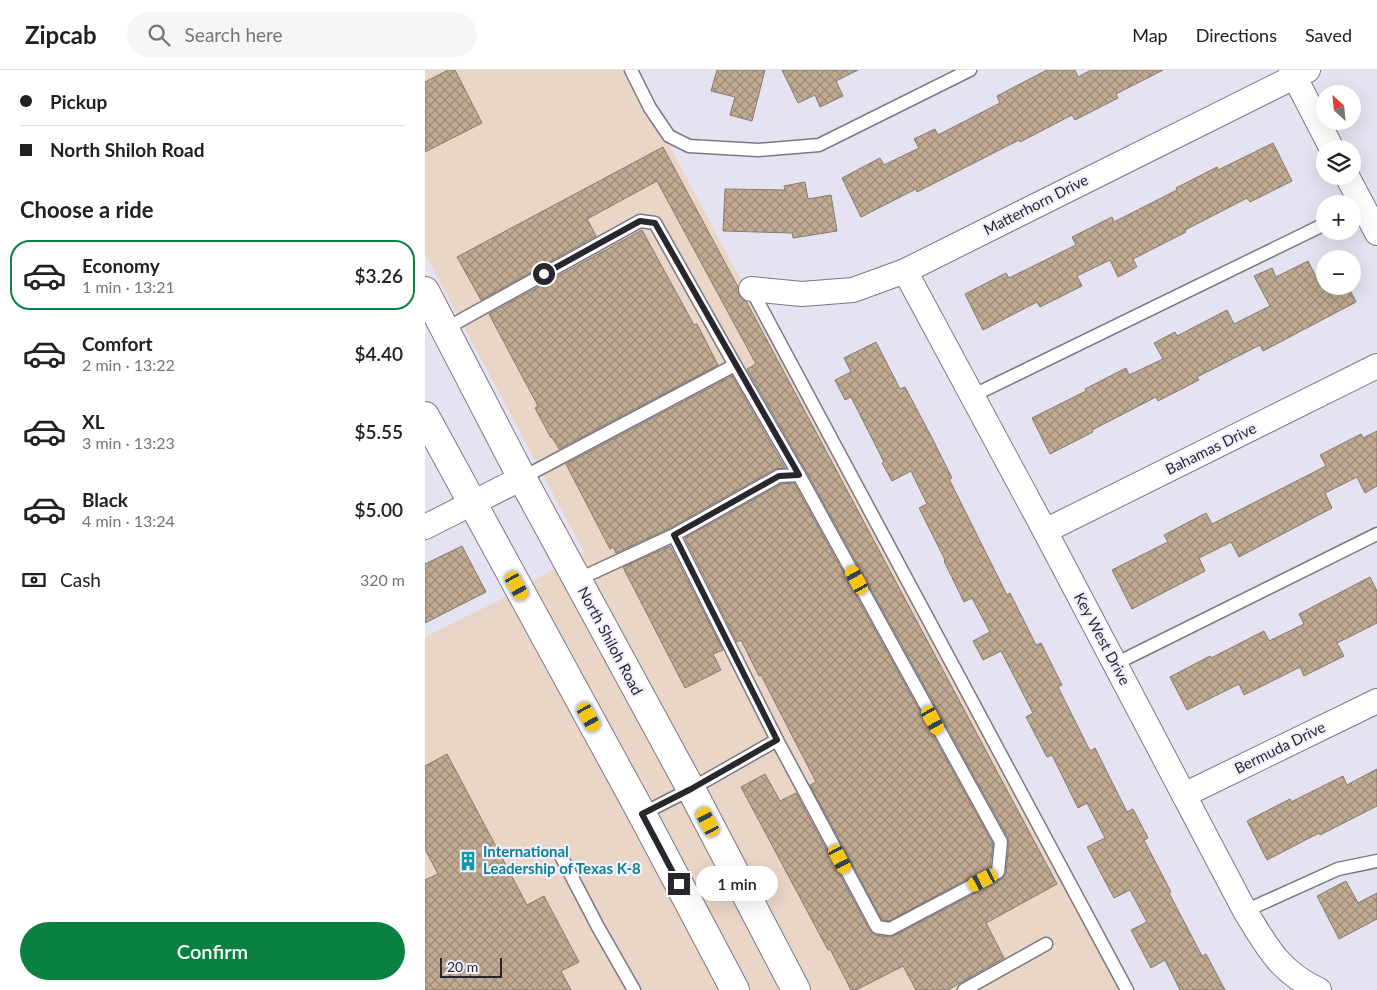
<!DOCTYPE html>
<html lang="en">
<head>
<meta charset="utf-8">
<style>
  body { margin:0; font-family:Lato,sans-serif; background:#f6f6f6; color:#202124; height:100vh; display:flex; flex-direction:column; font-size:19px; white-space:nowrap }
  * { box-sizing:border-box; margin:0 }
  p { font-size:16px; color:#757577 }
  .icon { flex:none; width:28px; height:28px; fill:none; stroke:currentColor; stroke-width:2; stroke-linecap:round; stroke-linejoin:round }
  .map { position:relative; flex:1; overflow:hidden }
  .panel { display:flex; flex-direction:column; background:#fff; width:425px }
  .panel>* { flex:none }
  .banner { display:grid; align-content:center; height:110px; padding:0 20px; background:#fff }
  .needle { width:32px; rotate:333deg }
  .fabs { position:absolute; left:891px; top:15px; display:grid; gap:10px }
  .fabs a { display:grid; place-items:center; width:45px; height:45px; border-radius:50%; background:#fff; box-shadow:0 5px 20px #0002; font-size:25px }
  .scale { position:absolute; left:15px; bottom:12px; width:62px; box-sizing:border-box; padding-left:5px; border:2px solid #28272d; border-top:0; font-size:14px; line-height:18px; white-space:nowrap; color:#28272d; -webkit-text-stroke:4px #f2efff; paint-order:stroke }
  .end { position:absolute; width:22px; height:22px; margin:-11px; border:6px solid #28272d; background:#fff; box-shadow:0 0 0 2px #fff }
  .from { border-radius:50% }
  .bubble { position:absolute; height:35px; border-radius:18px; background:#fff; box-shadow:0 5px 20px #0002; font-size:16px; font-weight:600; line-height:35px; text-align:center }
  .car { position:absolute; width:15px; height:30px; margin:-15px -8px; border-radius:6px; box-shadow:0 0 4px 1px #0007; background:linear-gradient(#f5c518 24%,#345 0 40%,#f5c518 0 76%,#345 0 86%,#f5c518 0) }
  .banner b { display:flex; align-items:center; gap:18px; height:48px; font-size:19px }
  .banner b+b { border-top:1px solid #e0e0e0 }
  .banner i { width:12px; height:12px; background:#202124 }
  ul { padding:0; list-style:none }
  li { display:flex; align-items:center; gap:15px; height:70px; margin:0 10px 8px; padding:0 10px; border:2px solid transparent; border-radius:20px }
  li div { flex:1 }
  li b { display:block; font-size:19px }
  li em { font-style:normal; font-weight:600 }
  li.on { border-color:#0b8043 }
  li>.icon { width:45px; height:45px; stroke-width:1.5 }
  h2 { padding:0 20px; font-size:22px; line-height:60px }
  .pay { display:flex; align-items:center; gap:12px; height:55px; padding:0 20px; font-size:19px }
  .pay p { margin-inline-start:auto }
  .action { display:flex; gap:10px; margin-top:auto; padding:10px 20px }
  .action a { flex:1; height:58px; border-radius:30px; background:#0b8043; color:#fff; font-size:20px; font-weight:600; line-height:58px; text-align:center }
  header { display:flex; align-items:center; gap:30px; box-sizing:border-box; height:70px; padding:0 25px; background:#fff; border-bottom:1px solid #e0e0e0 }
  header strong { font-size:24px }
  nav { display:flex; gap:28px; margin-inline-start:auto; font-size:18px }
  .search { width:350px; height:45px; background:#f6f6f6; display:flex; align-items:center; gap:12px; box-sizing:border-box; padding:0 18px; border-radius:28px; color:#757577; font-size:19px }
  main { display:flex; flex:1; min-height:0 }
  .map>svg:first-child { display:block }
</style>
</head>
<body>
<header>
<strong>Zipcab</strong>
<div class="search"><svg class="icon" aria-label="search" viewBox="0 0 24 24"><circle cx="10" cy="10" r="6"/><path d="M15 15l6 6"/></svg>Search here</div>
<nav><a>Map</a><a>Directions</a><a>Saved</a></nav>
</header>
<main>
<section class="panel">
<div class="banner">
<b><i class="from"></i>Pickup</b>
<b><i></i>North Shiloh Road</b>
</div>
<h2>Choose a ride</h2>
<ul>
<li class="on"><svg class="icon" aria-label="car" viewBox="0 0 24 24"><path d="M5 17H2v-5l4-1 3-4h7l3 4 3 1v5h-3M9 17h6M6 11h13"/><circle cx="7" cy="17" r="2"/><circle cx="17" cy="17" r="2"/></svg><div><b>Economy</b><p>1 min · 13:21</p></div><em>$3.26</em></li>
<li><svg class="icon" aria-label="car" viewBox="0 0 24 24"><path d="M5 17H2v-5l4-1 3-4h7l3 4 3 1v5h-3M9 17h6M6 11h13"/><circle cx="7" cy="17" r="2"/><circle cx="17" cy="17" r="2"/></svg><div><b>Comfort</b><p>2 min · 13:22</p></div><em>$4.40</em></li>
<li><svg class="icon" aria-label="car" viewBox="0 0 24 24"><path d="M5 17H2v-5l4-1 3-4h7l3 4 3 1v5h-3M9 17h6M6 11h13"/><circle cx="7" cy="17" r="2"/><circle cx="17" cy="17" r="2"/></svg><div><b>XL</b><p>3 min · 13:23</p></div><em>$5.55</em></li>
<li><svg class="icon" aria-label="car" viewBox="0 0 24 24"><path d="M5 17H2v-5l4-1 3-4h7l3 4 3 1v5h-3M9 17h6M6 11h13"/><circle cx="7" cy="17" r="2"/><circle cx="17" cy="17" r="2"/></svg><div><b>Black</b><p>4 min · 13:24</p></div><em>$5.00</em></li>
</ul>
<div class="pay"><svg class="icon" aria-label="cash" viewBox="0 0 24 24"><path d="M3 7h18v10H3z"/><circle cx="12" cy="12" r="2"/></svg>Cash<p>320 m</p></div>
<div class="action"><a>Confirm</a></div>
</section>
<div class="map">
<svg width="952" height="920" viewBox="0 0 952 920">
  <defs>
    <pattern id="building-cross-hatch" width="8" height="8" patternUnits="userSpaceOnUse" patternTransform="scale(1.25)"><rect width="8" height="8" fill="#c1ab92"/><path d="M0 0l8 8M0 8l8-8" fill="none" stroke="#9d8b78"/></pattern>
  </defs>
  <rect width="100%" height="100%" fill="#e5e2f1"/>
  <polygon fill="#ead6c7" points="0,0 204,0 694,920 0,920 0,567 75,530 159,482 0,184"/>
  <g fill="url(#building-cross-hatch)" stroke="#867b70">
    <polygon points="23,0 30,0 57,53 0,82 0,12"/>
    <polygon points="292,0 340,0 327,51 305,45 310,27 286,21"/>
    <polygon points="357,0 433,0 411,11 418,26 395,37 390,25 373,33"/>
    <polygon points="622,0 650,0 653,7 666,0 738,0 691,24 693,28 650,50 647,45 595,72 594,70 492,122 491,119 436,147 417,108 455,88 459,95 494,78 489,69 510,59 513,65 575,33 572,26"/>
    <polygon points="848,73 867,111 825,132 822,128 760,160 761,162 708,189 712,197 693,207 685,190 652,206 657,216 615,237 612,232 558,260 540,224 581,203 584,208 651,175 647,167 687,147 689,152 752,120 751,118 792,97 793,100"/>
    <polygon points="238,77 313,217 314,225 318,230 321,231 632,814 561,853 579,888 523,920 491,920 478,896 431,920 426,920 405,879 403,880 316,717 340,704 355,731 371,723 445,861 450,865 464,867 469,866 577,809 581,803 584,773 583,768 381,401 322,299 331,294 232,111 162,149 171,166 56,230 32,187"/>
    <polygon points="380,112 383,129 406,125 412,161 368,168 367,163 298,161 300,119 360,120 359,116"/>
    <polygon points="217,160 269,255 272,254 293,295 134,379 127,367 126,368 110,338 113,336 64,244"/>
    <polygon points="883,191 892,209 900,204 900,216 923,216 931,232 838,281 835,275 772,307 774,310 733,331 731,327 667,360 668,362 625,384 607,348 661,321 660,319 701,298 704,305 738,289 729,273 750,262 752,266 802,240 809,254 845,236 829,206 847,198 851,207"/>
    <polygon points="451,272 475,319 480,317 507,368 527,408 524,409 582,525 585,523 611,575 616,573 637,615 633,617 665,681 670,678 702,742 708,739 723,768 719,770 746,822 744,823 777,886 781,884 800,920 755,920 740,890 726,898 706,860 722,852 705,820 689,828 662,777 680,768 662,733 653,738 627,685 622,687 601,647 608,643 576,581 558,590 548,571 565,562 547,528 539,532 519,491 520,490 494,438 502,434 486,401 467,411 457,393 459,392 426,327 420,330 410,310 426,302 419,288"/>
    <polygon points="307,306 360,398 350,399 245,458 191,483 188,477 185,479 141,394"/>
    <polygon points="952,361 952,416 940,423 932,407 900,423 907,438 814,487 806,472 774,488 780,501 707,539 687,500 743,472 739,465 781,443 787,454 901,396 895,385 936,364 938,368"/>
    <polygon points="369,413 568,774 565,797 464,851 457,850 385,715 391,712 336,605 334,606 316,570 312,572 260,468 356,414"/>
    <polygon points="37,476 61,522 0,553 0,494"/>
    <polygon points="245,476 298,580 288,584 296,600 260,618 198,497"/>
    <polygon points="945,507 952,521 952,553 912,573 919,586 879,606 875,597 819,625 814,614 762,640 745,607 785,586 786,588 839,561 844,571 879,554 874,544"/>
    <polygon points="22,684 102,835 119,826 154,892 136,901 146,920 0,920 0,810 13,804 0,779 0,696"/>
    <polygon points="952,699 952,736 895,765 894,763 842,790 822,751 865,729 866,732 918,706 922,715"/>
    <polygon points="921,811 933,833 952,823 952,849 914,869 892,826"/>
  </g>
  <g fill="none" stroke-linecap="round" stroke-linejoin="round">
    <defs>
      <g id="service">
        <polyline points="206,0 225,38 244,66 264,76 333,80 394,75 545,0"/>
        <polyline points="326,219 702,920"/>
        <polyline points="20,259 215,151 230,153 310,295"/>
        <polyline points="547,326 900,154"/>
        <polyline points="97,408 310,295 374,405"/>
        <polyline points="152,510 249,465 352,670 452,857 465,859 573,802 576,772 374,405 354,406 249,465"/>
        <polyline points="690,594 952,464"/>
        <polyline points="217,744 266,719 352,670"/>
        <polyline points="136,786 173,857 209,920"/>
        <polyline points="820,841 913,799 952,791"/>
        <polyline points="539,920 621,874"/>
      </g>
      <g id="minor">
        <polyline points="866,0 907,79"/>
        <polyline points="922,106 952,163"/>
        <path d="M480,201L620,461L820,841C841,875 854,902 894,920"/>
        <polyline points="326,219 377,224 428,220 480,201 883,0"/>
        <polyline points="0,457 97,408"/>
        <polyline points="620,461 952,296"/>
        <polyline points="759,725 952,631"/>
      </g>
      <g id="secondary">
        <polyline points="0,221 97,408 266,719 371,920"/>
        <polyline points="0,346 217,744 310,920"/>
      </g>
    </defs>
    <use href="#service" stroke="#7b7886" stroke-width="15"/>
    <use href="#minor" stroke="#7b7886" stroke-width="26"/>
    <use href="#secondary" stroke="#7b7886" stroke-width="30"/>
    <use href="#service" stroke="#fff" stroke-width="12"/>
    <use href="#minor" stroke="#fff" stroke-width="24"/>
    <use href="#secondary" stroke="#fff" stroke-width="28"/>
  </g>
  <g fill="none" stroke-linecap="round" stroke-linejoin="round">
    <polyline stroke="#28272d" stroke-width="6" points="119,204 215,151 230,153 374,405 354,406 249,465 352,670 266,719 217,744 254,814"/>
  </g>
  <defs>
    <symbol id="building-bare" viewBox="-9 -9 18 18"><path d="M-4-6H4V6H1V3H-1V6H-4ZM-2.5-4.3h1.7v1.8h-1.7ZM.8-4.3h1.7v1.8H.8ZM-2.5-1h1.7V.8h-1.7ZM.8-1h1.7V.8H.8Z" fill="#0f9aa8" stroke="#f2efff" stroke-width="2.5" paint-order="stroke"/></symbol>
  </defs>
  <g fill-rule="evenodd">
    <use href="#building-bare" x="29" y="777" width="28" height="28"/>
  </g>
  <g text-anchor="middle" stroke-width="4.5" stroke-linejoin="round" paint-order="stroke">
    <g font-size="15" fill="#28272d" stroke="#f2efff">
      <text transform="translate(611 135) rotate(-27)" y="5">Matterhorn Drive</text>
      <text transform="translate(786 379) rotate(-26)" y="5">Bahamas Drive</text>
      <text transform="translate(677 569) rotate(62)" y="5">Key West Drive</text>
      <text transform="translate(185 571) rotate(62)" y="5">North Shiloh Road</text>
      <text transform="translate(855 678) rotate(-26)" y="5">Bermuda Drive</text>
    </g>
    <g font-size="15" font-weight="bold" fill="#0d838f" stroke="#f2efff" text-anchor="start">
      <text x="58" y="787">International<tspan x="58" dy="17">Leadership of Texas K-8</tspan></text>
    </g>
  </g>
</svg>
<div class="fabs">
<a><svg class="needle" viewBox="-14 -14 28 28"><path d="M0-13l5 13h-10z" fill="#e53935"/><path d="M0 13l5-13h-10z" fill="#757577"/></svg></a>
<a><svg class="icon" aria-label="layers" viewBox="0 0 24 24"><path d="M12 4l9 5-9 5-9-5zM3 14l9 5 9-5"/></svg></a>
<a>+</a>
<a>−</a>
</div>
<div class="scale">20 m</div>
<i class="end from" style="left:119px;top:204px"></i>
<i class="end" style="left:254px;top:814px"></i>
<div class="bubble" style="left:271px;top:796px;width:82px">1 min</div>
<i class="car" style="left:432px;top:510px;rotate:331deg"></i>
<i class="car" style="left:92px;top:516px;rotate:151deg"></i>
<i class="car" style="left:164px;top:647px;rotate:151deg"></i>
<i class="car" style="left:508px;top:650px;rotate:151deg"></i>
<i class="car" style="left:283px;top:752px;rotate:332deg"></i>
<i class="car" style="left:415px;top:789px;rotate:152deg"></i>
<i class="car" style="left:558px;top:810px;rotate:243deg"></i>
</div>
</main>
</body>
</html>
